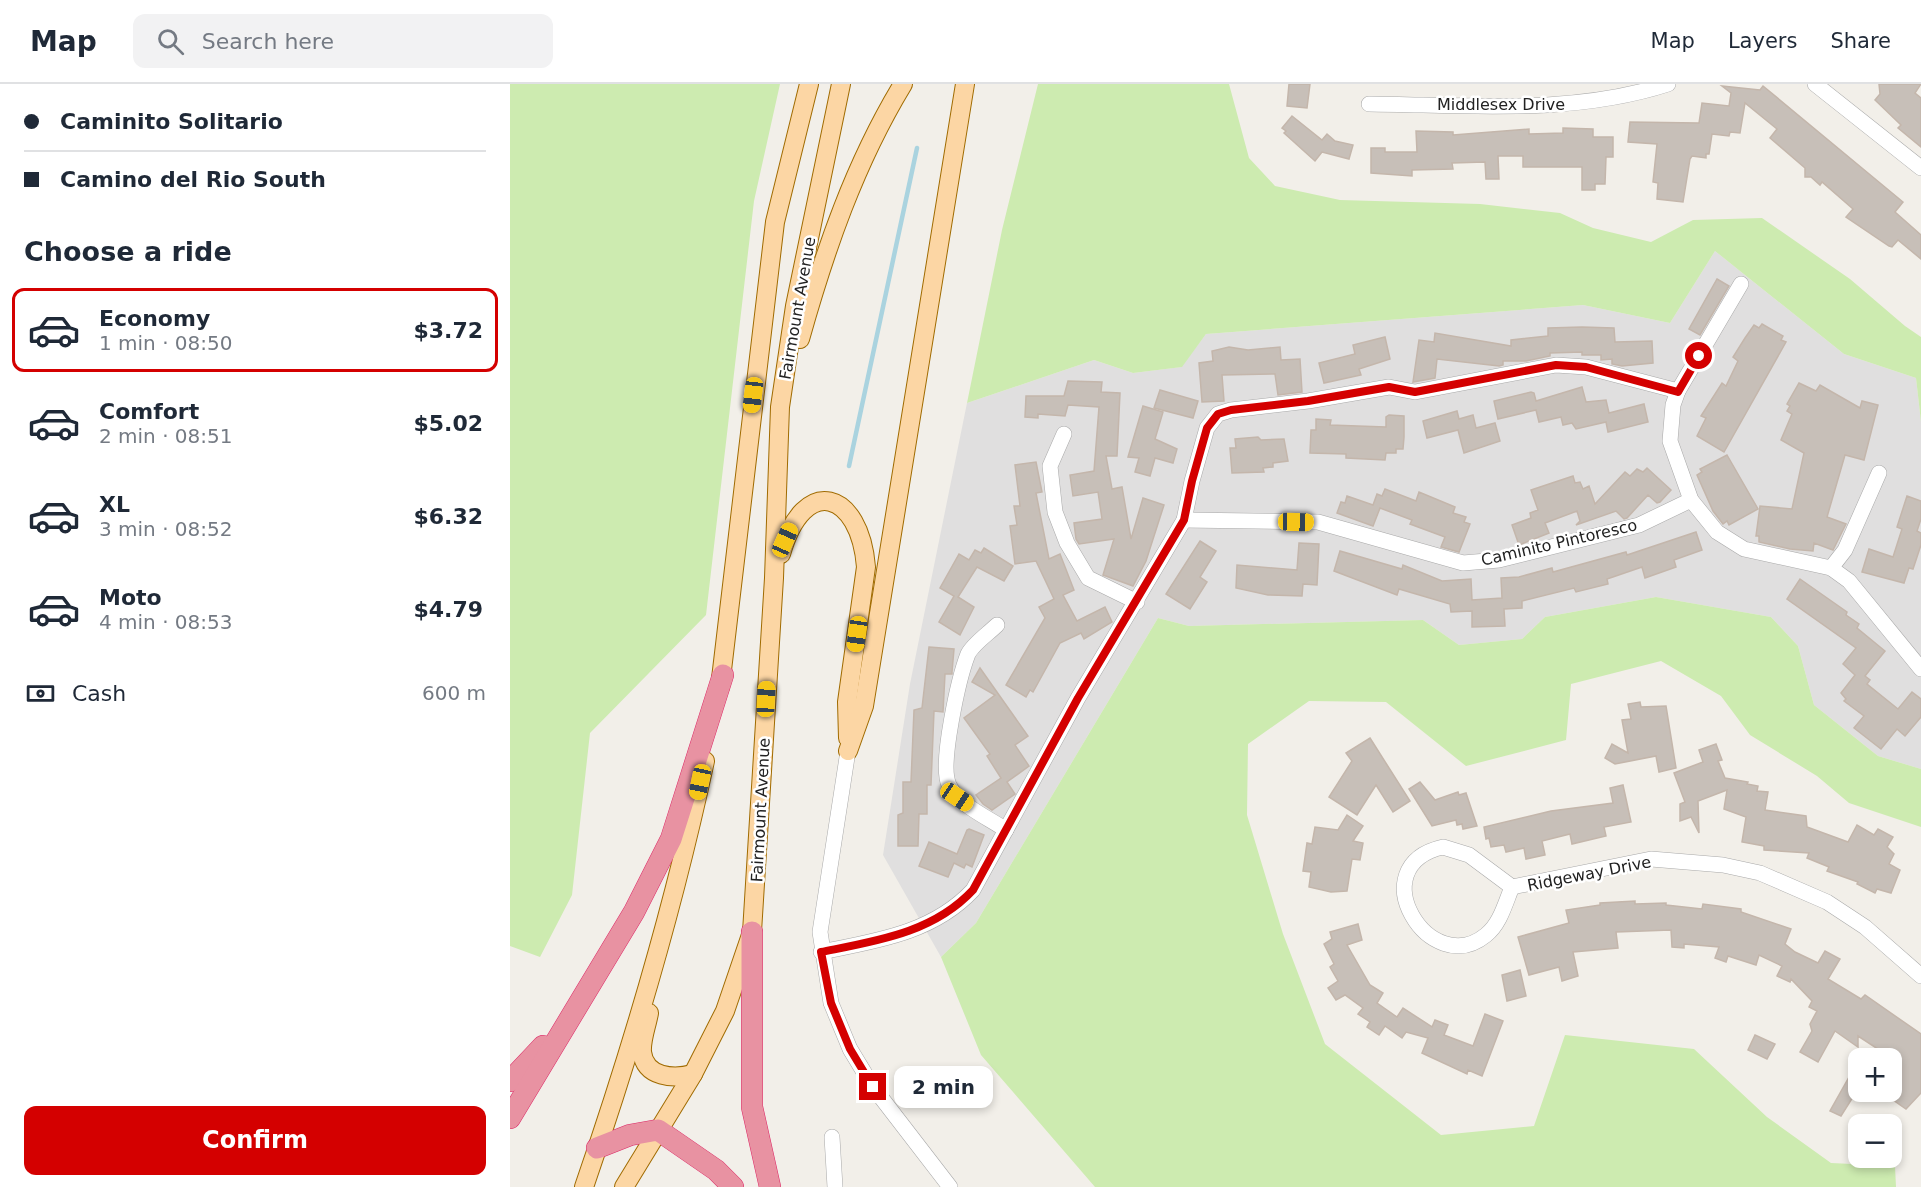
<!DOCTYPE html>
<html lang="en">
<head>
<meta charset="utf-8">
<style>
  body { margin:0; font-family:"DejaVu Sans",sans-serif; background:#f2f2f3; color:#1f2937; height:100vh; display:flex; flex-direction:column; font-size:22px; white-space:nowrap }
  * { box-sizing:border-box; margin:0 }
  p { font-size:20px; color:#747a83 }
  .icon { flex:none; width:33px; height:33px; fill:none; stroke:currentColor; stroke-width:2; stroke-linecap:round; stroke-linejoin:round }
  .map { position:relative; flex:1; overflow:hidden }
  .panel { display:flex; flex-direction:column; background:#fff; width:510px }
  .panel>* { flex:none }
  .guide { display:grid; align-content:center; height:132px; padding:0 24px; background:#fff }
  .fabs { position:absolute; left:1338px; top:964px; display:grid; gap:12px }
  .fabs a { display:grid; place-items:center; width:54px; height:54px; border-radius:12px; background:#fff; box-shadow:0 3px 9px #0003; font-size:30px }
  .end { position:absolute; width:27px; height:27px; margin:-14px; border:8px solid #d40000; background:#fff; box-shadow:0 0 0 3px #fff }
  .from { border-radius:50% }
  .bubble { position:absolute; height:42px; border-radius:12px; background:#fff; box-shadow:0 3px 9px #0003; font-size:20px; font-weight:700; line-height:42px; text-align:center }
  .car { position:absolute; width:18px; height:36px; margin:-18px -9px; border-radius:8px; box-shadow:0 0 4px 2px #0007; background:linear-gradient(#f5c518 24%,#345 0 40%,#f5c518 0 76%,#345 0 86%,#f5c518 0) }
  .guide b { display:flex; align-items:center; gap:21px; height:57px; font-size:22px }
  .guide b+b { border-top:2px solid #e0e1e3 }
  .guide i { width:15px; height:15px; background:#1f2937 }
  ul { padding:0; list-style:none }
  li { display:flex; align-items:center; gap:18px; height:84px; margin:0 12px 9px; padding:0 12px; border:3px solid transparent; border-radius:12px }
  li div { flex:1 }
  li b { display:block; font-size:22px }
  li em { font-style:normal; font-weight:700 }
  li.on { border-color:#d40000 }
  li>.icon { width:54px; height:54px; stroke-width:1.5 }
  h2 { padding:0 24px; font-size:27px; line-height:72px }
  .pay { display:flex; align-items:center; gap:15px; height:66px; padding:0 24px; font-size:22px }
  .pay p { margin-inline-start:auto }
  .action { display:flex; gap:12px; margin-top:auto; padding:12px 24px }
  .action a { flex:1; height:69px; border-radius:12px; background:#d40000; color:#fff; font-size:24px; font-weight:700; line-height:69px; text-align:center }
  header { display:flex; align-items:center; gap:36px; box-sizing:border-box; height:84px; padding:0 30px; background:#fff; border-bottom:2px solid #e0e1e3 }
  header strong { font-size:28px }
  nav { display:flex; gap:33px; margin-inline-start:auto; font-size:21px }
  .search { width:420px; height:54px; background:#f2f2f3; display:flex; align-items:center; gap:15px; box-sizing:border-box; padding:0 21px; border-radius:12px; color:#747a83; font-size:22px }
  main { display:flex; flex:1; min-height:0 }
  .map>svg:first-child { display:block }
</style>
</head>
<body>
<header>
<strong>Map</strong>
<div class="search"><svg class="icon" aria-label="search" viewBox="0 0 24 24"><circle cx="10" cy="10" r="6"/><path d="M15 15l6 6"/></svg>Search here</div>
<nav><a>Map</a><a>Layers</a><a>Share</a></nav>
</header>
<main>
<section class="panel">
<div class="guide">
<b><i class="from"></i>Caminito Solitario</b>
<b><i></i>Camino del Rio South</b>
</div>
<h2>Choose a ride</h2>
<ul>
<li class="on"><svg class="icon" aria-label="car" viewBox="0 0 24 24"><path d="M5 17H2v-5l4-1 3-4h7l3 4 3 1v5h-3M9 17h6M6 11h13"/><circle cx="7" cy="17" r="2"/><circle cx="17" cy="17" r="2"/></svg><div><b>Economy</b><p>1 min · 08:50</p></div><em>$3.72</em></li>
<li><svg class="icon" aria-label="car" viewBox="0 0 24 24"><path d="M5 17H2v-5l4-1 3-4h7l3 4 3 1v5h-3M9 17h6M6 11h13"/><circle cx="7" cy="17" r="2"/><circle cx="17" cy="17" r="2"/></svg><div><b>Comfort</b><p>2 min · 08:51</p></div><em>$5.02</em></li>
<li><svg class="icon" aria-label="car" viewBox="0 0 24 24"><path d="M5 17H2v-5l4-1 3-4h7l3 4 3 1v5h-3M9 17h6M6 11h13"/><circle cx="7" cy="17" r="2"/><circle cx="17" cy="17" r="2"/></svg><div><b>XL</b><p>3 min · 08:52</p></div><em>$6.32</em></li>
<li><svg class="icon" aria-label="car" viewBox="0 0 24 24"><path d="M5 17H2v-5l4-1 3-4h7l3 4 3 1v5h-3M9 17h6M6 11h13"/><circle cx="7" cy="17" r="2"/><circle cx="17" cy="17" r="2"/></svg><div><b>Moto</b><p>4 min · 08:53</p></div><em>$4.79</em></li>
</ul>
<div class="pay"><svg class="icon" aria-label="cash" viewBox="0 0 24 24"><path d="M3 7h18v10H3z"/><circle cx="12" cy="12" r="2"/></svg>Cash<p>600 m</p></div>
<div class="action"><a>Confirm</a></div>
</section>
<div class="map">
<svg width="1411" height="1103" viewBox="0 0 1411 1103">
  <rect width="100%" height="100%" fill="#f2efe9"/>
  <polygon fill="#e0dfdf" points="1205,167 1334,270 1406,294 1411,338 1411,685 1368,672 1304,621 1288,562 1261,533 1146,513 1035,533 1012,555 949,561 913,536 679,542 648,534 466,839 431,873 373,771 400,600 457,319 584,276 623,289 671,283 696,250 1073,221 1160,239"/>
  <g fill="#cdebb0">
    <polygon points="0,0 270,0 244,117 196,531 80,649 62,811 30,873 0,862"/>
    <polygon points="528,0 719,0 739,74 765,102 830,116 970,120 1050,129 1083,144 1141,158 1183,136 1252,134 1340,195 1395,242 1411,253 1411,338 1406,294 1334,270 1205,167 1160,239 1073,221 696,250 672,283 623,289 584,276 457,319 492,146"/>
    <polygon points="1146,513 1261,533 1288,562 1304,621 1368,672 1411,685 1411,743 1339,719 1307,692 1240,651 1211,612 1151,577 1061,600 1056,656 956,682 876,618 799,617 738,660 737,731 773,850 815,960 931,1051 1024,1042 1055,951 1184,965 1257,1033 1321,1079 1385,1082 1386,1103 585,1103 471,971 431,873 466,839 648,534 679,542 913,536 949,561 1012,555 1035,533"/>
  </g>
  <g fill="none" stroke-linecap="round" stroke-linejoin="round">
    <polyline stroke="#aad3df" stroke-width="4.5" points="339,382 407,64"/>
  </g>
  <g fill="#c7bfb8" stroke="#c4b6ab" stroke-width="1.5">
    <polygon points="779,0 800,0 797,24 777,22"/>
    <polygon points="1369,0 1411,0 1405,9 1411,14 1411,63 1388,44 1391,41 1365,16 1370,10"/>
    <polygon points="1212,2 1250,6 1253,2 1393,118 1385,128 1411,151 1411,175 1388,156 1382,163 1379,162 1336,133 1343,125 1312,98 1310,101 1301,93 1295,93 1295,84 1260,54 1267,45 1235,19 1230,49 1220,48 1219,52 1202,50 1199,70 1196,70 1196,74 1182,72 1180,75 1173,118 1147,115 1148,99 1143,98 1147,60 1118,58 1120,38 1189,39 1192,19 1219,22 1221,9"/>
    <polygon points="782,32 812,56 817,50 825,57 843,61 839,75 812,68 805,77 774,49 776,47 772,44"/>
    <polygon points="1053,44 1083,45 1083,53 1103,53 1103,73 1096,73 1095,100 1085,100 1085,106 1072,106 1072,83 1013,83 1013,72 988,72 989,95 976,95 975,78 942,79 943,85 902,86 902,92 861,89 861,64 875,64 875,68 907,68 906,47 943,48 943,51 1019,45 1019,50 1053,49"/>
    <polygon points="1207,195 1219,202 1190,251 1179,245"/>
    <polygon points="1252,240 1273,252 1271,256 1276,258 1214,368 1187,352 1196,334 1191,332 1212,299 1216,302 1228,277 1223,273 1235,254 1244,241 1249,244"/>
    <polygon points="1072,243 1104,244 1105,258 1142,257 1143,279 1112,282 1102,280 1102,275 1091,276 1091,271 1072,271 1072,268 1040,269 1040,272 1016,277 993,277 993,281 989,282 927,275 925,294 903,298 909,256 924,258 925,249 1001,262 1001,256 1038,252 1038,244"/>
    <polygon points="875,253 880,275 849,285 851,291 814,299 809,279 845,270 843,261"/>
    <polygon points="719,263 738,266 770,263 771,276 790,275 792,308 768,311 765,290 712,291 714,317 692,318 689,279 703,277 702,267"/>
    <polygon points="558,297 592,298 591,308 610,309 607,372 596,372 602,405 612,403 621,455 633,414 654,421 636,477 623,502 593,491 604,455 569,460 566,455 564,439 592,435 588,408 563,412 560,391 584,387 589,323 558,321 555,332 528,330 528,334 515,333 516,312 554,312"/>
    <polygon points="1289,299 1306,307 1310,301 1350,324 1352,317 1368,321 1354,376 1335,371 1317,433 1336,440 1323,466 1304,459 1303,467 1280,465 1249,458 1249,452 1246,452 1250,422 1282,425 1294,369 1271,356 1282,330 1277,327 1280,322 1277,320"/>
    <polygon points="1072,303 1076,318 1096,316 1099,329 1134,320 1138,338 1098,348 1096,338 1066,345 1062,339 1053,341 1051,333 1029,338 1026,326 988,335 984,317 1021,308 1024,309 1026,317"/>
    <polygon points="650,306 688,317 683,334 644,324"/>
    <polygon points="633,322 653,328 645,355 667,365 663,379 645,374 640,392 625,388 629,374 618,373"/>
    <polygon points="947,327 949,335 963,331 966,344 985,339 990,357 954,369 948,346 917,354 913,337"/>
    <polygon points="879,331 894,332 894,353 893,365 886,365 886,369 876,369 875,376 836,374 836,370 800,369 801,346 806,346 806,335 821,336 820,341 876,343 876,333"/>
    <polygon points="748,353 751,356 774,355 778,377 763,379 763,383 753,384 754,388 722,389 720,364 726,364 725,355"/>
    <polygon points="1217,371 1248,425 1219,441 1217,437 1213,440 1203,427 1187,391 1192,388 1190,385"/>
    <polygon points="526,378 532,408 526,409 539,475 550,470 564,506 553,511 567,537 595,523 602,538 574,555 571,549 550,559 523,608 520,606 516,613 496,601 535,534 529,523 544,515 526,477 505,480 500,442 507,441 504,422 510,422 505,381"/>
    <polygon points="1137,384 1161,406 1150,418 1147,419 1138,411 1117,434 1114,435 1106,427 1066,441 1070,437 1067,427 1035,439 1039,449 1009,461 1002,441 1021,434 1020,429 1028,426 1021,406 1063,392 1065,399 1070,398 1073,405 1079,402 1085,420 1115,388 1120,392 1127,385 1133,388"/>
    <polygon points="875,405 906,417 909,408 945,423 943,429 956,433 954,438 960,440 949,468 931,463 935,453 900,440 902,436 870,424 863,442 827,429 831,418 835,419 837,412 863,421 867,410 872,412"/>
    <polygon points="1397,412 1411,417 1411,435 1407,447 1411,449 1411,461 1403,485 1399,484 1394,499 1352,488 1359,465 1383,473 1392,445 1387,443"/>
    <polygon points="1186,448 1192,466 1164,476 1166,483 1135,494 1132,483 1097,495 1098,500 1066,508 1064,504 1012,517 1012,524 994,525 995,542 962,543 962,527 941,528 940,520 889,505 887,511 824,487 830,467 892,485 893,481 932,497 961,495 962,516 992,514 991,494 1009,493 1042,484 1043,488 1116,468 1117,471"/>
    <polygon points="690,457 706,467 690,493 697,498 680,525 656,510"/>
    <polygon points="789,459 809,460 807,501 793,500 792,512 758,511 726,504 727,481 787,486"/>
    <polygon points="474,464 503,482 494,497 467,483 448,513 464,523 450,551 429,538 444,512 430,504 449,470 459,476 465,466 471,469"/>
    <polygon points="1290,495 1337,528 1336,531 1349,540 1347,544 1375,567 1355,592 1360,596 1357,600 1388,625 1402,608 1411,615 1411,633 1395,652 1387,645 1371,665 1344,644 1354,632 1334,617 1336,615 1331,609 1345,591 1333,580 1346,564 1277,515"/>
    <polygon points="419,563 444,565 442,588 442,590 435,590 433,628 424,627 421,701 417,701 417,730 409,730 408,762 388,762 388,731 393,729 393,698 401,698 404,626 412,624"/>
    <polygon points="470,584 518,652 505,661 519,682 497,698 505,710 482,726 473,720 466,711 491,694 477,672 480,670 454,634 485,611 462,598"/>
    <polygon points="1130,618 1131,623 1156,622 1166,684 1149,688 1146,672 1105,680 1095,674 1102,660 1118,669 1112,636 1121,635 1118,620"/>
    <polygon points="860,654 900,717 883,728 866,701 847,731 819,713 842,677 836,669"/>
    <polygon points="1206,660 1212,676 1208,677 1215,694 1238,698 1237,700 1248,702 1247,707 1258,708 1255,726 1296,732 1297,743 1338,758 1347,741 1364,751 1368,745 1383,753 1377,763 1384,770 1379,780 1390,786 1381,809 1367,805 1365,809 1347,800 1348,798 1317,787 1319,783 1297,774 1299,769 1254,766 1254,762 1232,758 1236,733 1214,725 1217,706 1188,717 1189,749 1181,733 1170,737 1170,720 1175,718 1164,689 1193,678 1189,666"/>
    <polygon points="910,698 925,716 948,708 949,711 956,709 967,742 953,745 952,740 947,741 946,736 922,742 899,705"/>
    <polygon points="1113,701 1121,738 1094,743 1096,752 1062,760 1060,750 1032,757 1035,771 1016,775 1014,764 996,768 994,761 981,763 979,754 976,755 974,743 1041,727 1103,719 1100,704"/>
    <polygon points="837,731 853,742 843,757 853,759 850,776 842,775 837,807 821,808 799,803 801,788 793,787 797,759 802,760 805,743 828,746"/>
    <polygon points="459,745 474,751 462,783 456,780 454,784 444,779 438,793 409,782 419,758 447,770 457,746"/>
    <polygon points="1125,817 1125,820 1156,819 1156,821 1192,825 1193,820 1231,825 1231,828 1281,845 1275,860 1285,868 1308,879 1315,867 1330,875 1318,895 1351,915 1355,911 1411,950 1411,1009 1396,1025 1376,1011 1382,1008 1382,975 1373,975 1371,967 1348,952 1348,963 1325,947 1308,978 1290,968 1302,947 1300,940 1307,927 1299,923 1302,917 1281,895 1280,898 1267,892 1272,882 1249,871 1246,881 1218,872 1216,878 1205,874 1209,863 1174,860 1174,864 1162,863 1161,846 1106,848 1108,864 1063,868 1068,892 1052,897 1049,883 1019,891 1008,853 1059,839 1056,826 1090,821 1090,819"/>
    <polygon points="848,840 852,856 837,861 860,901 873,909 867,919 887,933 893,924 922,943 925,936 938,941 934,951 963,962 975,930 993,937 972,992 958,986 957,990 912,969 918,954 896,948 892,954 875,942 869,951 857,943 860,938 848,930 853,924 835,911 826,916 818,904 828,897 820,883 824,880 814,860 822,855 820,848"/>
    <polygon points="1010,886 1016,912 997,917 992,891"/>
    <polygon points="1245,951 1265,960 1257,975 1238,966"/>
    <polygon points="1348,977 1348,1005 1331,1032 1320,1027"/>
  </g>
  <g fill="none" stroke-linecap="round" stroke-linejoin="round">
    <defs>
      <g id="minor">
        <polyline points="1305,0 1411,84"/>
        <path d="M859,20C959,21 1062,31 1158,0"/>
        <polyline points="1168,307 1231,200"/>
        <polyline points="554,350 540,382 545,428 557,459 578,494 627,518"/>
        <polyline points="674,436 808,438 953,479 989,476 1129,441 1181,416"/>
        <polyline points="1321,484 1335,466 1369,389"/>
        <path d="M487,541C479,549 463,560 458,570C449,593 429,681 439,701C448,721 479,734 496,746"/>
        <polyline points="338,667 310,848 321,919 340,965 363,1003 440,1103"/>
        <path d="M933,763L959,771L1002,803C995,820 990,840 976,851C920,897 849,782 933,763Z"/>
        <polyline points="1002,803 1141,775 1213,781 1250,789 1317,818 1355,843 1411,892"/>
        <path d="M311,868C366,857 423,849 463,806L568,614L674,436L682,397L697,344L708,330L721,326L798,317L879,303L905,308L1046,281L1076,283L1168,307L1163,321L1160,357L1181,416L1207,448L1234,465L1321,484L1339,497L1411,585"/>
        <polyline points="322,1053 325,1103"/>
      </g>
      <g id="major">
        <path d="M290,255C315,166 345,79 393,0"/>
        <path d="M271,470C294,389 350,407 356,483L337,618L338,654"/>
        <polyline points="210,603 265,138 299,0"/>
        <polyline points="338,667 354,622 455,0"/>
        <path d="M139,929C137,941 131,956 132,968C135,994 164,995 183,990"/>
        <path d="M74,1103C122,964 164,821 195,677"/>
        <polyline points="114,1103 183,990 215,927 242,848 264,494 270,323 285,222 331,0"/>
      </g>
      <g id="highway">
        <polyline points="242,848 242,1023 260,1103"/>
        <polyline points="0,997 33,962"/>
        <polyline points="0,1034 124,828 161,755 213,591"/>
        <polyline points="87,1064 120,1051 148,1046 206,1086 223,1103"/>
      </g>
    </defs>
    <use href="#minor" stroke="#a9a9a9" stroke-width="16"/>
    <use href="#major" stroke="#a06b00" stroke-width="20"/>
    <use href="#highway" stroke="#dc2a67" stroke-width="22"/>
    <use href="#minor" stroke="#fff" stroke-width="15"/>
    <use href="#major" stroke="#fcd6a4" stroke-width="18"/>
    <use href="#highway" stroke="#e892a2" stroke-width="21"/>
  </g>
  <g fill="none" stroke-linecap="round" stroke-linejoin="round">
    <path stroke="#d40000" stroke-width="8" d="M363,1003L340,965L321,919L311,868C366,857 423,849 463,806L568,614L674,436L682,397L697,344L708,330L721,326L798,317L879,303L905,308L1046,281L1076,283L1168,308L1189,272"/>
  </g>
  <g text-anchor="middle" stroke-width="5" stroke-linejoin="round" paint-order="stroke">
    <g font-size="16" fill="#222" stroke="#fff">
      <text x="991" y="26">Middlesex Drive</text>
      <text transform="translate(287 224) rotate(-80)" y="6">Fairmount Avenue</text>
      <text transform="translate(1049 458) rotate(-13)" y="6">Caminito Pintoresco</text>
      <text transform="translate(250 726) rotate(-87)" y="6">Fairmount Avenue</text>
      <text transform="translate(1079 789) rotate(-11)" y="6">Ridgeway Drive</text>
    </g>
  </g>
</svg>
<div class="fabs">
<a>+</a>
<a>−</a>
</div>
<i class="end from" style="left:1189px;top:272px"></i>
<i class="end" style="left:363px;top:1003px"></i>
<div class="bubble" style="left:384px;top:982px;width:99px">2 min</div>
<i class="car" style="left:243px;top:311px;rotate:187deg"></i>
<i class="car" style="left:786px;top:438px;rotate:91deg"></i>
<i class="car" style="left:275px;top:456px;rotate:24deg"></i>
<i class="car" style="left:347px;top:550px;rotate:188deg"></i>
<i class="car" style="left:256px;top:615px;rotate:3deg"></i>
<i class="car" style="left:190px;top:698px;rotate:192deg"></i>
<i class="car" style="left:447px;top:713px;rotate:124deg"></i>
</div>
</main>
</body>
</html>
